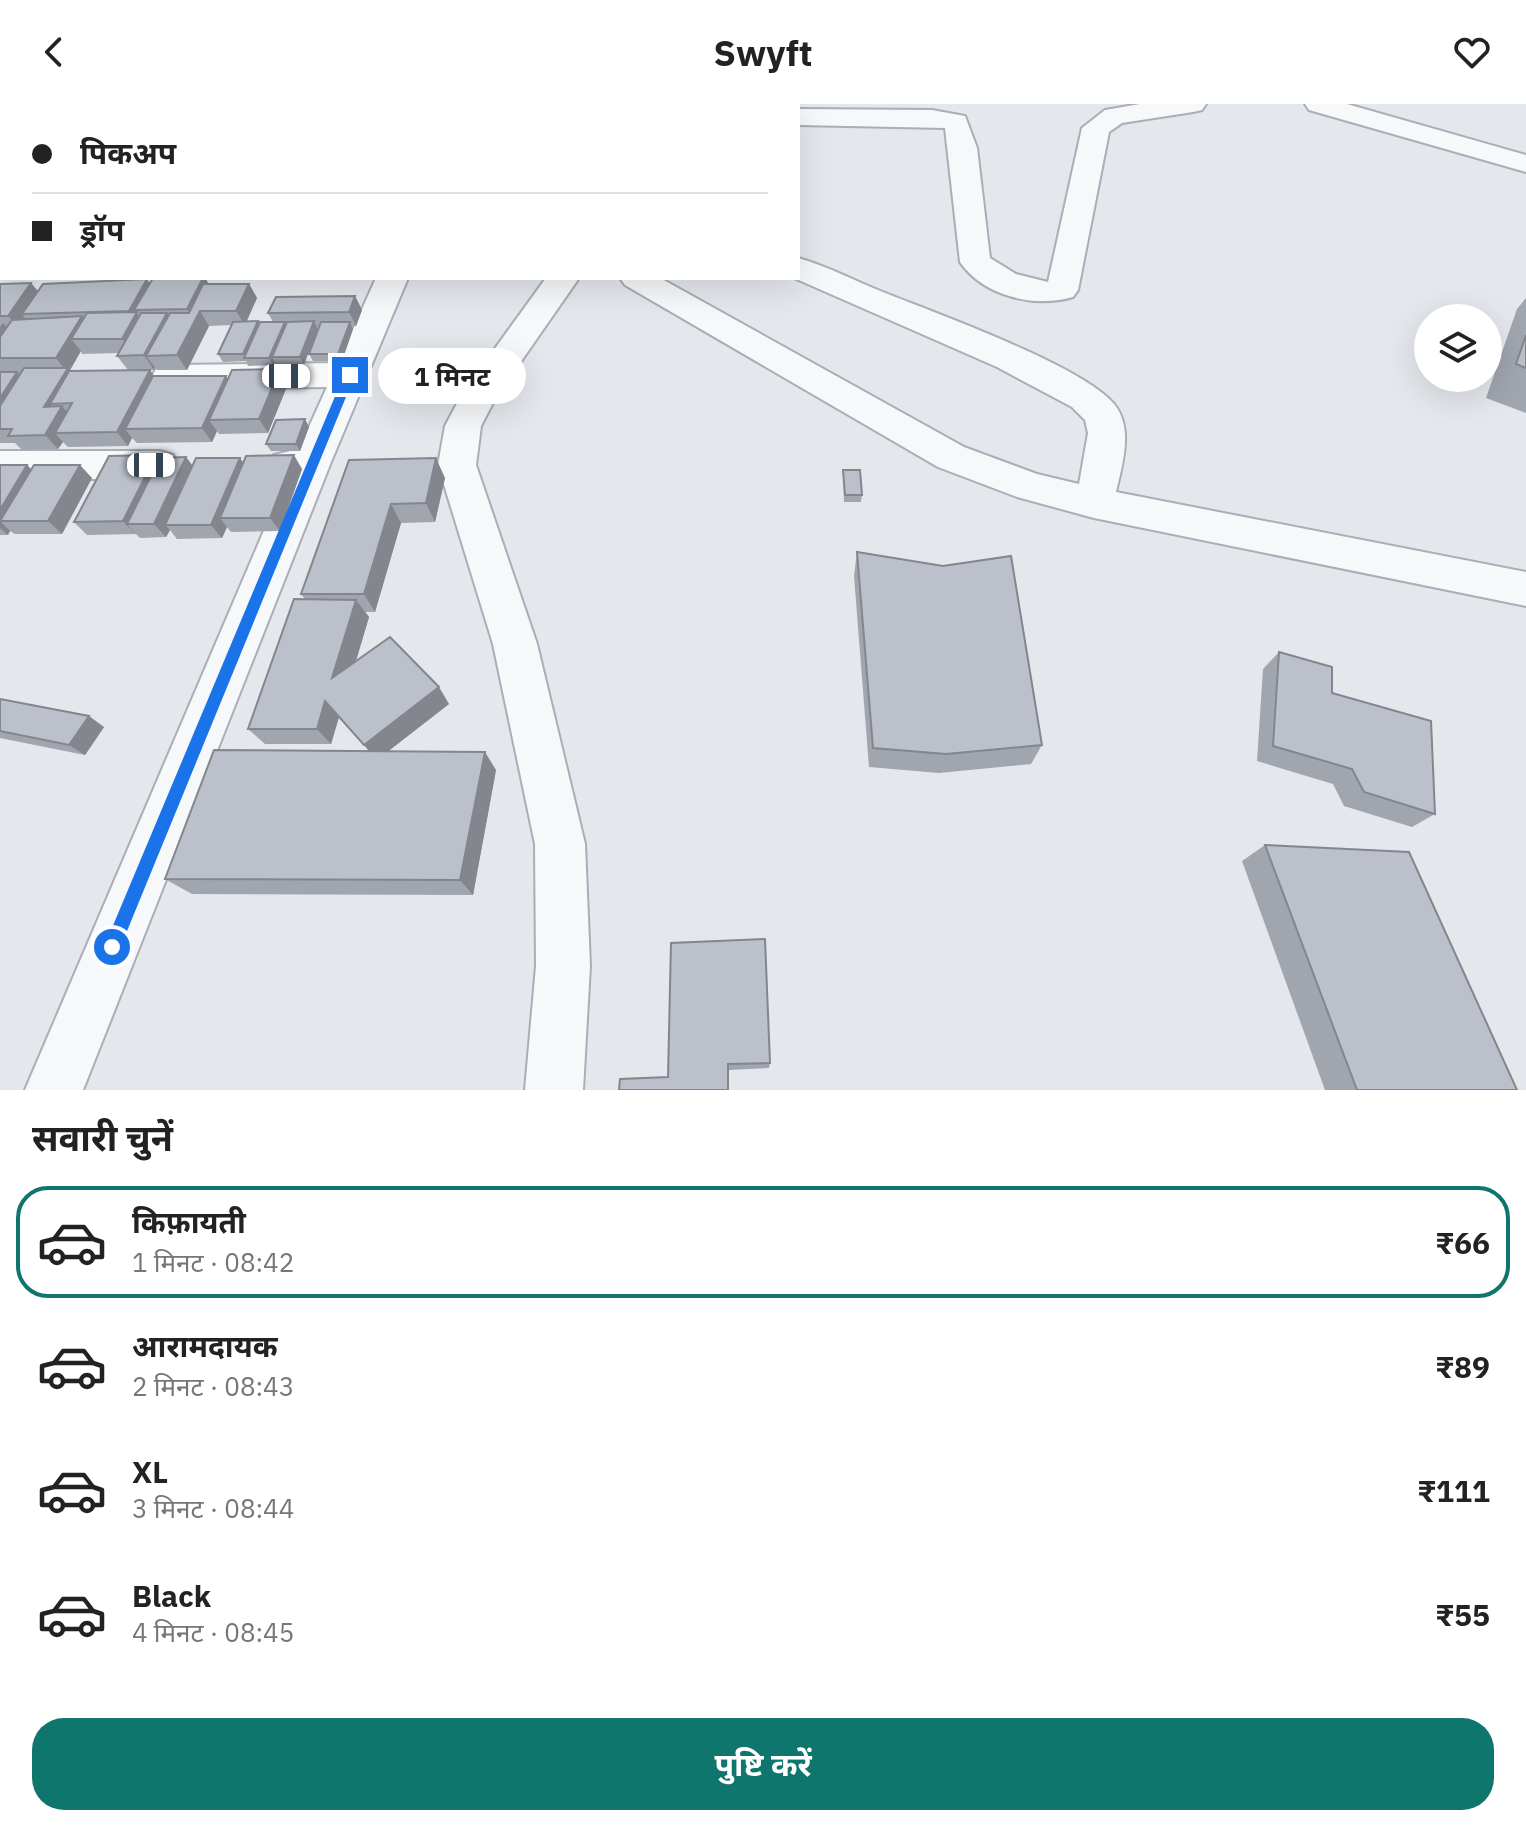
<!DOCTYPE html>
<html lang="hi">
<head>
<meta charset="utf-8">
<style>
  body { margin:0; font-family:"IBM Plex Sans","Noto Sans Devanagari",sans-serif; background:#f6f6f6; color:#222; height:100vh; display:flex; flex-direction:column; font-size:30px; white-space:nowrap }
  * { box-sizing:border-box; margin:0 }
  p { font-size:26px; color:#767676 }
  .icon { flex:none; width:44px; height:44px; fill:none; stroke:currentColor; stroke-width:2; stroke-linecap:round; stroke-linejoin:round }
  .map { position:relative; height:986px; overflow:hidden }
  .sheet { display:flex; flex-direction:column; background:#fff; flex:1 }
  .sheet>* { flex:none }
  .banner { position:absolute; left:0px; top:0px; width:800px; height:176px; box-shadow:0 8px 32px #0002; display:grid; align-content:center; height:176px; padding:0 32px; background:#fff }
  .fabs { position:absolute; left:1414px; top:200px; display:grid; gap:16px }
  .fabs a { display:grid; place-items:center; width:88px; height:88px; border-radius:50%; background:#fff; box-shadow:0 8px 32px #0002; font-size:40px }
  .end { position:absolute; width:36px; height:36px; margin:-18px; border:10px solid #1a73e8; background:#fff; box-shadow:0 0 0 4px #fff }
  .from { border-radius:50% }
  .bubble { position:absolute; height:56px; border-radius:28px; background:#fff; box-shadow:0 8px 32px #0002; font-size:26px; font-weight:700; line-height:56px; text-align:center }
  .car { position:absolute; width:24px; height:48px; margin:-24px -12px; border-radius:10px; box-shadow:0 0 6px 2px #0007; background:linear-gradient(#fff 24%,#345 0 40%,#fff 0 76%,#345 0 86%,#fff 0) }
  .banner b { display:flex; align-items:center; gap:28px; height:76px; font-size:30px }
  .banner b+b { border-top:2px solid #e0e0e0 }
  .banner i { width:20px; height:20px; background:#222 }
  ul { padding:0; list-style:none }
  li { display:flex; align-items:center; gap:24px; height:112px; margin:0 16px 12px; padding:0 16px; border:4px solid transparent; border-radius:32px }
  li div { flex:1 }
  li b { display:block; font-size:30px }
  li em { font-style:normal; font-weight:700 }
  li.active { border-color:#0f766e }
  li>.icon { width:72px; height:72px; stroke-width:1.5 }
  h2 { padding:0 32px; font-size:36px; line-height:96px }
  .primary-button { display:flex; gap:16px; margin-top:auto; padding:16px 32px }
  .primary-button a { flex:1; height:92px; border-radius:32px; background:#0f766e; color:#fff; font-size:32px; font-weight:700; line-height:92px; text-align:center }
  header { display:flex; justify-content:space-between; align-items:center; height:104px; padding:0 32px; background:#fff; font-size:36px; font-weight:700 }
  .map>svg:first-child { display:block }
</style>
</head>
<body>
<header><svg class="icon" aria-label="back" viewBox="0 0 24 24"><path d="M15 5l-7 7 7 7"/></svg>Swyft<svg class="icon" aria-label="heart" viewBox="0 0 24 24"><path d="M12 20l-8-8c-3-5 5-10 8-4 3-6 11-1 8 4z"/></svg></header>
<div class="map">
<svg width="1526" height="986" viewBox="0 0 1526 986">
  <rect width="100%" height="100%" fill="#e4e7ec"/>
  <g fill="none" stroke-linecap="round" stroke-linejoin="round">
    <defs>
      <g id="minor">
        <polygon points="303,0 331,0 332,2 304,2"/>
        <path d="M1140,0H1206L1202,6L1193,8L1122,19L1109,28L1078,186L1073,193C1036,204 984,193 960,158L945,24L798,21V5L932,6L965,12L977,44L990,154L1016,170L1048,178L1082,24L1105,6Z"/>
        <polygon points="1305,0 1347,0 1526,51 1526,68 1309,6"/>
        <path d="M798,154C827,162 855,177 883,188C935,209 1081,261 1114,300C1134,324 1122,361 1116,388L1526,468V502L1094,414L1017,393L938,363L625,181L620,174H660L964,343L1037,370L1079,380L1088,329L1085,316L1072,303L997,263L794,174H798Z"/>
        <polygon points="376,174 408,174 331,358 83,986 25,986 286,375 274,371 268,361 274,351 299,345 327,283 169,285 157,282 151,273 157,264 169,261 338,259"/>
        <polygon points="546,174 579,174 495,295 481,322 476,361 537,540 585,740 590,862 583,986 525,986 536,862 535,740 493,540 438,361 445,322 462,290"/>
        <polygon points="0,347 160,347 173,351 179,361 173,371 160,375 0,375"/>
      </g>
    </defs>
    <use href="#minor" stroke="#a9aeb7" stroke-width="4"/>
    <use href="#minor" fill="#f7f8fa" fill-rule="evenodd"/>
  </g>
  <g fill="#a1a5ae">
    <polygon points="217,0 281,0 285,2 218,2"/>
    <polygon points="364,0 414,0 408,2 368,2"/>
    <polygon points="0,13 2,14 2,57 0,56"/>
    <polygon points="205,174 209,180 249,180 257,194 246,218 258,217 259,220 273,218 268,209 355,192 362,206 356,222 352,223 353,225 342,257 313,257 309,250 319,223 317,223 318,225 304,260 276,261 275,259 274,261 248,262 246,257 223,258 218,250 232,221 209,222 187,266 157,266 155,263 154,266 128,266 117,252 118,249 82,250 81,247 70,266 71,267 154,272 228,274 288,280 268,329 219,330 217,327 212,338 137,339 132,334 128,342 68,343 63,338 58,345 22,346 15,339 0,339 0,180 31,179 38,187"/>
    <polygon points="1526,194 1526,309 1486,294 1517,205"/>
    <polygon points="309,323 300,347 271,347 266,340"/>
    <polygon points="186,353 193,362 240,354 243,359 302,365 280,427 231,428 227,423 222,434 177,435 170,426 166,433 140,434 136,430 87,431 74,418 159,356"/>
    <polygon points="349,356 445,374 435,418 401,419 375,508 365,508 369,513 356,557 449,600 388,647 496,666 473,791 192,790 165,775 369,647 339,613 331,640 265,640 248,625 305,495 301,490"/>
    <polygon points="0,361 27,361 31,365 92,374 62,430 15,430 10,427 8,431 0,431"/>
    <polygon points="843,366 862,391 861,398 844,398"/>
    <polygon points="857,448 1042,641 1031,660 939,669 869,663 854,472"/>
    <polygon points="1279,548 1332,589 1435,710 1412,723 1344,702 1333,680 1257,657 1263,565"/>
    <polygon points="0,595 104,623 85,651 0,634"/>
    <polygon points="1265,741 1517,986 1325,986 1242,757"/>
    <polygon points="671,839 770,959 769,964 729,966 668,973"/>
  </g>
  <g fill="#83868d">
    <polygon points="0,0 16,0 12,2 2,2 2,7 0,8"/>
    <polygon points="138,0 201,0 197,2 134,2"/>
    <polygon points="383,0 414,0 408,2 384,2"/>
    <polygon points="2,76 2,105 0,108 0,78"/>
    <polygon points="203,174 205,174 213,187 200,207 209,222 187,266 177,251 195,217 187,205"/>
    <polygon points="147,175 157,190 134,206 147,223 133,249 122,235 134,214 129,207"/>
    <polygon points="31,179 43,194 22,210 27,217 21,227 8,212"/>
    <polygon points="249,180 257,194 245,221 236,207"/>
    <polygon points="355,192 362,206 356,222 349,208"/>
    <polygon points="167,209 176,223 146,252 155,263 154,266 144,251"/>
    <polygon points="82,212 93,227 71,235 81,247 70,266 80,278 50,300 58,309 62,302 75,317 55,329 63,338 58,345 45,331 44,303 66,267 56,254"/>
    <polygon points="258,217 262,225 246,254 243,250"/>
    <polygon points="314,217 318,225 304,260 300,253"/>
    <polygon points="285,218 289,225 272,253 275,259 274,261 269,254"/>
    <polygon points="350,218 353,225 342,257 338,250"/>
    <polygon points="3,219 15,233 0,254 0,223"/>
    <polygon points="280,265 288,280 268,329 259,315"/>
    <polygon points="150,266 160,280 125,325 132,334 128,342 117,328"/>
    <polygon points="17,268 30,282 0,325 0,294"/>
    <polygon points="226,272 236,286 209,316 217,327 212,338 202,324"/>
    <polygon points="305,315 309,323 300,347 296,340"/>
    <polygon points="156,351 167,365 127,420 136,431 123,417"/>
    <polygon points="294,351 302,365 280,427 270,414"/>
    <polygon points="186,353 196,367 165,421 170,426 166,433 154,420"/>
    <polygon points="240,354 249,368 220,414 227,423 222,434 211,421"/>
    <polygon points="436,354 445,374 435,418 426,399"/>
    <polygon points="27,361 41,375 0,417 0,406"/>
    <polygon points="80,361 92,374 62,430 48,417"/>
    <polygon points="391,400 401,419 375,508 364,490"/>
    <polygon points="0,417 10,427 8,431 0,424"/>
    <polygon points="356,496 369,513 346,590 332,574"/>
    <polygon points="439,583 449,600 377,656 364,641"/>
    <polygon points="325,597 339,613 331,640 317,625"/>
    <polygon points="89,612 104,623 85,651 69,641"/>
    <polygon points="485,648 496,666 473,791 460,776"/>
  </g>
  <g fill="#bbc0ca" stroke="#83868d" stroke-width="2">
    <polygon points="101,0 138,0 134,2 97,2"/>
    <polygon points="227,0 261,0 256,2 232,2"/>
    <polygon points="262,0 281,0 285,2 259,2"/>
    <polygon points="0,13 2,14 2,39 0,38"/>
    <polygon points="153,174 203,174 187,205 134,206"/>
    <polygon points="147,175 129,207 22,210 43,180"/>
    <polygon points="31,179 8,212 0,212 0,180"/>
    <polygon points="203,180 249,180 236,207 200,207 177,251 146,252 170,209 189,209"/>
    <polygon points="355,192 349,208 268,209 276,193"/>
    <polygon points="137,208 122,235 71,235 87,209"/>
    <polygon points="141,209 167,209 144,251 117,252"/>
    <polygon points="82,212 56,254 0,254 0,233 12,216"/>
    <polygon points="258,217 243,250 218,250 233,218"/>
    <polygon points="314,217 300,253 272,253 287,218"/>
    <polygon points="260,218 285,218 269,254 244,254"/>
    <polygon points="321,218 350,218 338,250 309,250"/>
    <polygon points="1526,231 1526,264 1516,260"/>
    <polygon points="24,264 68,264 44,303 62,302 45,331 8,332 12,325 0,325 0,302"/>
    <polygon points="280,265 259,315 209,316 232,266"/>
    <polygon points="150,266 117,328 55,329 72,299 50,300 69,267"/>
    <polygon points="0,268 17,268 0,294"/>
    <polygon points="153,272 226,272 202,324 125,325"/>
    <polygon points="305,315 296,340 266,340 276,316"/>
    <polygon points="156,351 123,417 74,418 109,352"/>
    <polygon points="294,351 270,414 220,414 246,352"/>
    <polygon points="186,353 154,420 127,420 160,354"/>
    <polygon points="196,354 240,354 211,421 165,421"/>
    <polygon points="436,354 426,399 391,400 364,490 301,490 349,356"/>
    <polygon points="0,361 27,361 0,406"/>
    <polygon points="34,361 80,361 48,417 0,417"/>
    <polygon points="843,366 860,366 862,391 845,391"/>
    <polygon points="857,448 943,462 1011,452 1042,641 946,650 873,644"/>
    <polygon points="294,495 356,496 332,574 390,533 439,583 364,641 325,597 317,625 248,625"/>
    <polygon points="1279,548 1332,563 1332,589 1431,617 1435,710 1364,688 1352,665 1273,642"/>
    <polygon points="0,595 89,612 69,641 0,627"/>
    <polygon points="214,646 485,648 460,776 165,775"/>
    <polygon points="1265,741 1409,748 1517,986 1357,986"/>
    <polygon points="765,835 770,959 728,960 728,986 619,986 620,975 668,973 671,839"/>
  </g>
  <polygon fill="#1a73e8" points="350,268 355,271 118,849 112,851 104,843 344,271"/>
</svg>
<div class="fabs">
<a><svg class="icon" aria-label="layers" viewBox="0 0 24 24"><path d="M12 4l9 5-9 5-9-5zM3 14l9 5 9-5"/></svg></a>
</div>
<i class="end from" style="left:112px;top:843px"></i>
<i class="end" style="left:350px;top:271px"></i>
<div class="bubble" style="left:378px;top:244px;width:148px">1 मिनट</div>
<i class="car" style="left:286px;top:272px;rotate:90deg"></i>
<i class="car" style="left:151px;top:361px;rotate:90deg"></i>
<div class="banner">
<b><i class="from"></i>पिकअप</b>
<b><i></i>ड्रॉप</b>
</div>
</div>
<section class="sheet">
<h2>सवारी चुनें</h2>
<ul>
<li class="active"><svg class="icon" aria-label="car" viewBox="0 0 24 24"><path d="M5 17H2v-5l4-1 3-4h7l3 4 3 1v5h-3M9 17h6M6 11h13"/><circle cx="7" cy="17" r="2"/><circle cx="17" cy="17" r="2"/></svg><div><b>किफ़ायती</b><p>1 मिनट · 08:42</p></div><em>₹66</em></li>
<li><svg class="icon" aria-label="car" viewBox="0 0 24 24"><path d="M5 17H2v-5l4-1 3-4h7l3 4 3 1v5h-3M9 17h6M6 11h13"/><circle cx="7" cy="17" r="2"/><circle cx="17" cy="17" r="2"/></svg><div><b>आरामदायक</b><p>2 मिनट · 08:43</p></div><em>₹89</em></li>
<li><svg class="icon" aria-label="car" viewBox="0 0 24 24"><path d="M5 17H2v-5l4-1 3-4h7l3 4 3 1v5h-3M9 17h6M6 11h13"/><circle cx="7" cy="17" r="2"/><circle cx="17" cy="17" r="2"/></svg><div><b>XL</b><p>3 मिनट · 08:44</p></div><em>₹111</em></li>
<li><svg class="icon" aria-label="car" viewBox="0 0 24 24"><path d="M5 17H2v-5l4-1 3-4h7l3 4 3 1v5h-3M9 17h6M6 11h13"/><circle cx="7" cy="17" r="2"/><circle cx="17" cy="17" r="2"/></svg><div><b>Black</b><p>4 मिनट · 08:45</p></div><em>₹55</em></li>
</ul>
<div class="primary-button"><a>पुष्टि करें</a></div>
</section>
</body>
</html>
